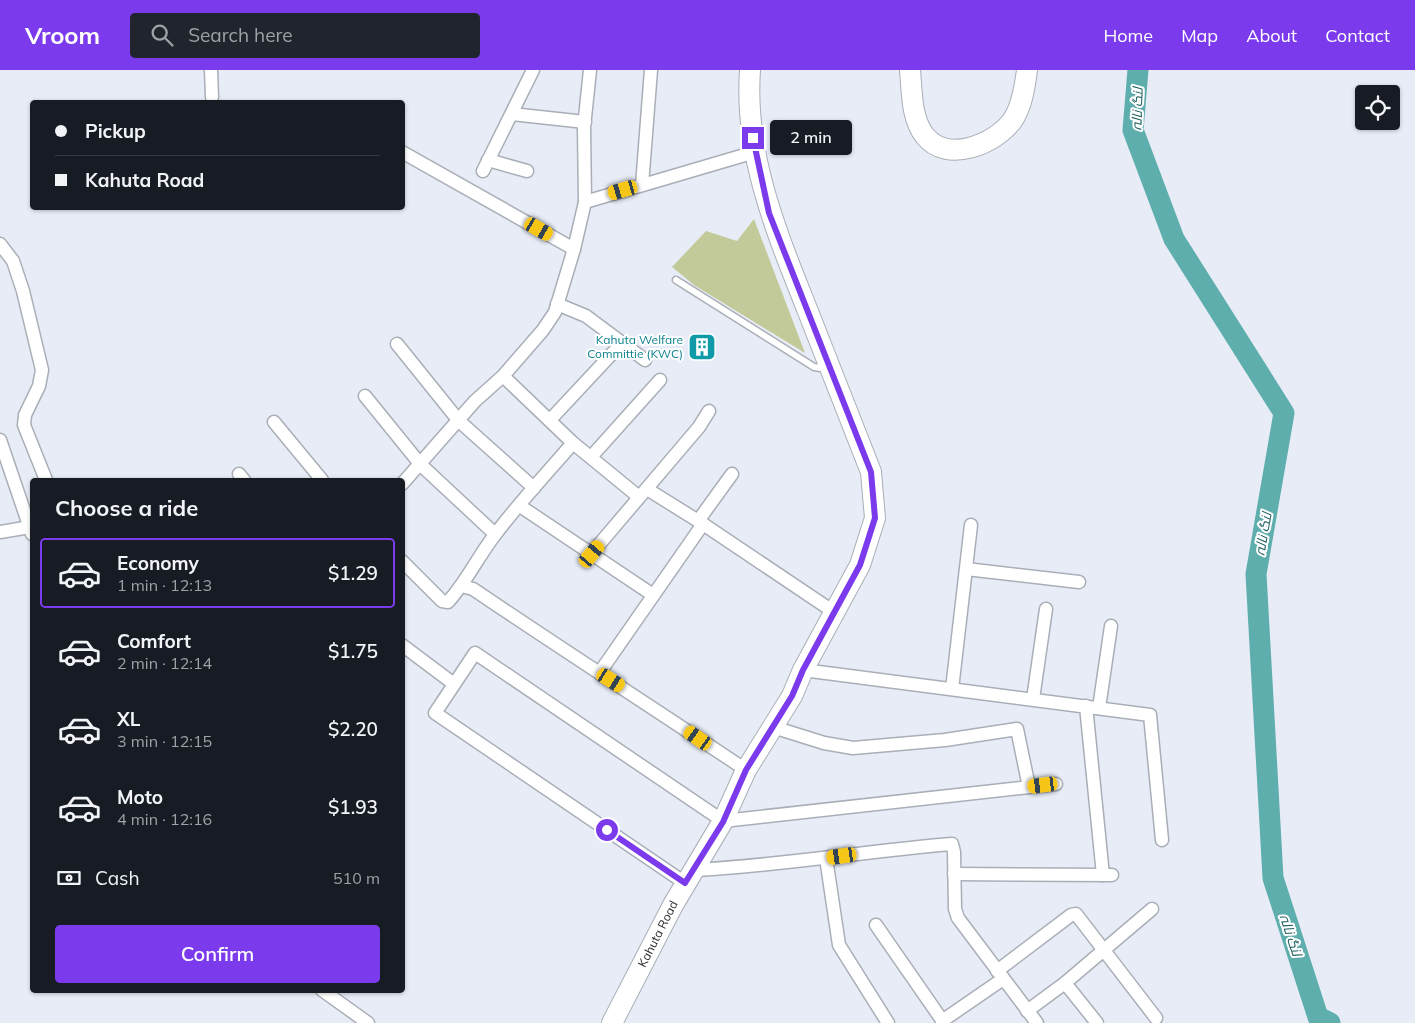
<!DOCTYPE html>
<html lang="en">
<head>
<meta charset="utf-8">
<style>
  body { margin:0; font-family:Mulish,Cairo,sans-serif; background:#20242c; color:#f1f3f6; height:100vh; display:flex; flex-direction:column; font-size:19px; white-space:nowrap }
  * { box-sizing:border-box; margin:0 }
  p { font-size:16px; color:#9ea1a6 }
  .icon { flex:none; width:28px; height:28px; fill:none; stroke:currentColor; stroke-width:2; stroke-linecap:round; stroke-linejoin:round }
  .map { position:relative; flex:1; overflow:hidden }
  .details { position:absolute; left:30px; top:408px; width:375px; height:515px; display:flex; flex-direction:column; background:#171b24; border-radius:5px; box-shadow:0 1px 4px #0004 }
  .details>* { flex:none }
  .banner { position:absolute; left:30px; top:30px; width:375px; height:110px; border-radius:5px; box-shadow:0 1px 4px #0004; display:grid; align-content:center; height:110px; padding:0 25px; background:#171b24 }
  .tools { position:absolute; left:1355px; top:15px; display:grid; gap:10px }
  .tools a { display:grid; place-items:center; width:45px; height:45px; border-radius:5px; background:#171b24; box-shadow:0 1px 4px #0004; font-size:25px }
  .end { position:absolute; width:22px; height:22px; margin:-11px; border:6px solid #7c3aed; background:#fff; box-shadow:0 0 0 2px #fff }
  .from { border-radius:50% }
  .bubble { position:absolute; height:35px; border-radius:5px; background:#171b24; box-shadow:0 1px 4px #0004; font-size:16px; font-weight:600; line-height:35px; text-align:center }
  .car { position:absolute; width:15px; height:30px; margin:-15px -8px; border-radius:6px; box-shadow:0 0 4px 1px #0007; background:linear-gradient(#f5c518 24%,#345 0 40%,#f5c518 0 76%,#345 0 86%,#f5c518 0) }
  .banner b { display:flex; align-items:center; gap:18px; height:48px; font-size:19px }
  .banner b+b { border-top:1px solid #363941 }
  .banner i { width:12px; height:12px; background:#f1f3f6 }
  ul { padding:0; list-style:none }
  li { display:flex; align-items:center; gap:15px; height:70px; margin:0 10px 8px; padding:0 15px; border:2px solid transparent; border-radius:5px }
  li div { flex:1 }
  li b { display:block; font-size:19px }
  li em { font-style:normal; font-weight:600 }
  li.selected { border-color:#7c3aed }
  li>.icon { width:45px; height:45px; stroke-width:1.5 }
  h2 { padding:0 25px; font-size:22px; line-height:60px }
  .pay { display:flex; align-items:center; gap:12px; height:55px; padding:0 25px; font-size:19px }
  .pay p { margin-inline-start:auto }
  .primary-button { display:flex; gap:10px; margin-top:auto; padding:10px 25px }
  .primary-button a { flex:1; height:58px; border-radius:5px; background:#7c3aed; color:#fff; font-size:20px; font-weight:600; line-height:58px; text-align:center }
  header { display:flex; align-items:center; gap:30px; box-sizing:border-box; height:70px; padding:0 25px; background:#7c3aed; color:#fff }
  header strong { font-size:24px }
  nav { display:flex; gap:28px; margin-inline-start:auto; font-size:18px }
  .search { width:350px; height:45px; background:#20242c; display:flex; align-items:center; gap:12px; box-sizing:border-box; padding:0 18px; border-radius:5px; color:#9ea1a6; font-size:19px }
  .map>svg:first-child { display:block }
</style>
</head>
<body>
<header>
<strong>Vroom</strong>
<div class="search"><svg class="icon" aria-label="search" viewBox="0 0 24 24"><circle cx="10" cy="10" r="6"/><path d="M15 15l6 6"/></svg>Search here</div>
<nav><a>Home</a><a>Map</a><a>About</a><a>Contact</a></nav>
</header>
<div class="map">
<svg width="1415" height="953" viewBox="0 0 1415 953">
  <rect width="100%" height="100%" fill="#e7ecf6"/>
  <polygon fill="#c3ca99" points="754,149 805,283 694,215 672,197 706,161 737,171"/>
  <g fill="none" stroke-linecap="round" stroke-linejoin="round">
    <polyline stroke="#5eaeae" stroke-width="21" points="1138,0 1133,60 1174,169 1284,343 1256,504 1273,808 1318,947 1330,953"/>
    <defs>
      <polyline id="service" points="676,210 814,297 827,299"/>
      <g id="minor">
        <polyline points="211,0 212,27"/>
        <polyline points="512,44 585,52"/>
        <polyline points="402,82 574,179"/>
        <polyline points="488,90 527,101"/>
        <polyline points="483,101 533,0"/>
        <polyline points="642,115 651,0"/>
        <polyline points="585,132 755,82"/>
        <polyline points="0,174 13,191 23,221 42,300 39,316 25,345 24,355 46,410"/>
        <polyline points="557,234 586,246 645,290"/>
        <polyline points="397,274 459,351 534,418"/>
        <polyline points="503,306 543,260 555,242 574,179 585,132 584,57 590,0"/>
        <polyline points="365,326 421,395 495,464"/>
        <polyline points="550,350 621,274"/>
        <polyline points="274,352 322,410"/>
        <polyline points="0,370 32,464"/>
        <polyline points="591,387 660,310"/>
        <polyline points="239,404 244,410"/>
        <polyline points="402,414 475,331 503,306 573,373 639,427"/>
        <polyline points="647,419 703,454 834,542"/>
        <polyline points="520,436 653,525"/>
        <polyline points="698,451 732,404"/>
        <polyline points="0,462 30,457"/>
        <polyline points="591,484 699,357 709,341"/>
        <path d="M402,491L442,531L448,532C466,512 478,487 494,466C518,434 547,403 573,373"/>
        <polyline points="966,499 1079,512"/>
        <path d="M462,516L473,519C563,580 655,639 746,700"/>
        <polyline points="402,575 454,614"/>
        <polyline points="803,600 1150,645 1162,770"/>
        <polyline points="600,602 703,454"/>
        <polyline points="952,619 971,455"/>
        <polyline points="1033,629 1046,539"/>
        <polyline points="1086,636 1103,805"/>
        <polyline points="1099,638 1111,556"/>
        <polyline points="773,657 824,673 853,678 945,670 1017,659 1029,717"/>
        <polyline points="826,788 839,875 888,953"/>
        <path d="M693,800C779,796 865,781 952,774L954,782L955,839L958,848L1037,953"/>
        <polyline points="954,804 1112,805"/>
        <polyline points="685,813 435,643 475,583 723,751 1056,714"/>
        <polyline points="876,855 944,953"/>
        <polyline points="997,901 1071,845 1076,844 1156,948"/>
        <polyline points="1065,913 1097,953"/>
        <polyline points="322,920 368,953"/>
        <polyline points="1027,941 1065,913 1152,839"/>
        <polyline points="942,951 1003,909"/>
      </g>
      <g id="trunk">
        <path d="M910,0C912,21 911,49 925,66C947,94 995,74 1012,51C1022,37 1025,16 1027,0"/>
        <path d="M612,953L673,835L723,751L746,700L792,626L803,600L860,495L875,448L871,402C850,348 828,293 807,239C776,161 744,85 750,0"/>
      </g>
    </defs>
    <use href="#service" stroke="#a9aeb7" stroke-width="9"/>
    <use href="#minor" stroke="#a9aeb7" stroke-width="15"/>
    <use href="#trunk" stroke="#a9aeb7" stroke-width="22"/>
    <use href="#service" stroke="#fff" stroke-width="6"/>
    <use href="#minor" stroke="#fff" stroke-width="12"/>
    <use href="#trunk" stroke="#fff" stroke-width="20"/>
  </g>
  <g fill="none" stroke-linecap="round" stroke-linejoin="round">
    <polyline stroke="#7c3aed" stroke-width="6" points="607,760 685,813 723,752 746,700 792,626 803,600 860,495 875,448 871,402 769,143 753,68"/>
  </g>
  <defs>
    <symbol id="building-square" viewBox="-11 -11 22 22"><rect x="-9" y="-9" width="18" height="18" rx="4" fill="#0f9aa8" stroke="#fff"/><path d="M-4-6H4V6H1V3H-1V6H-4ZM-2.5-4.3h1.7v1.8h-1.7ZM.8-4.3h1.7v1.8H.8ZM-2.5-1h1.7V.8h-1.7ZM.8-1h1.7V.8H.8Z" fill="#fff"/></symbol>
  </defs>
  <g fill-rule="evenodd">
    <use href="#building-square" x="686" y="261" width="32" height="32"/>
  </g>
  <g text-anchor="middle" stroke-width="4" stroke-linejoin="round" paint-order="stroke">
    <g font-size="12" fill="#0d838f" stroke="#fff" text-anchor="end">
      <text x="683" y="274">Kahuta Welfare<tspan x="683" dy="14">Committie (KWC)</tspan></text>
    </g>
    <g font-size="12" fill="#26272b" stroke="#fff">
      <text transform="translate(658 864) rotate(-63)" y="4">Kahuta Road</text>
    </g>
    <g font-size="14" font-style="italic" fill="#1e6061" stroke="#fff">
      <text transform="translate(1137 39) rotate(-88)" y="5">لنگ نالہ</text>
      <text transform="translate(1263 464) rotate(-80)" y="5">لنگ نالہ</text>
      <text transform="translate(1291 865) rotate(72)" y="5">لنگ نالہ</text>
    </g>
  </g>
</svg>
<div class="tools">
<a><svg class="icon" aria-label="locate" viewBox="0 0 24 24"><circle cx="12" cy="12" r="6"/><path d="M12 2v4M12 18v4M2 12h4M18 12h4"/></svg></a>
</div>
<i class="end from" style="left:607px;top:760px"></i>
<i class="end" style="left:753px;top:68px"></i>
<div class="bubble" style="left:770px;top:50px;width:82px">2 min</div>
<i class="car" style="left:623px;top:120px;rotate:254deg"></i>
<i class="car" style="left:539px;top:159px;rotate:120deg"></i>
<i class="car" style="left:592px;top:484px;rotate:40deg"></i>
<i class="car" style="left:611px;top:610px;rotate:122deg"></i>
<i class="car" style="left:698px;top:668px;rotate:305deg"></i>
<i class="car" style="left:1043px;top:715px;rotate:263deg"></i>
<i class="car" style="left:842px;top:786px;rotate:262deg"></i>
<div class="banner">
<b><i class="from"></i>Pickup</b>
<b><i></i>Kahuta Road</b>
</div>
<section class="details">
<h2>Choose a ride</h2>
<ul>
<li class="selected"><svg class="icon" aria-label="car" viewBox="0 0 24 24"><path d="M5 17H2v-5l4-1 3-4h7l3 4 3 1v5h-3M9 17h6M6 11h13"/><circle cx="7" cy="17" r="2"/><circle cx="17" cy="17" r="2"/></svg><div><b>Economy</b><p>1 min · 12:13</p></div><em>$1.29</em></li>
<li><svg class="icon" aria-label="car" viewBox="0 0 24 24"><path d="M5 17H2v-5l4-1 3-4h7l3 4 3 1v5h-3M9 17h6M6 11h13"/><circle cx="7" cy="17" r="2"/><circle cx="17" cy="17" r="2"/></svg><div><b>Comfort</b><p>2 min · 12:14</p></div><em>$1.75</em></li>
<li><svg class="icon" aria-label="car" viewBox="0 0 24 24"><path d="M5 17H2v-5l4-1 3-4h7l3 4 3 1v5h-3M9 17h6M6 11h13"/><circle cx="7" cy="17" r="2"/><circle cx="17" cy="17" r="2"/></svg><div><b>XL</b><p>3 min · 12:15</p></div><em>$2.20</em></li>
<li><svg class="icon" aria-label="car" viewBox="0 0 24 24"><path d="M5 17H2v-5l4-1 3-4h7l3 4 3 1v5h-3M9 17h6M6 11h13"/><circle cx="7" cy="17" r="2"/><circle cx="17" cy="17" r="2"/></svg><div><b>Moto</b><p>4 min · 12:16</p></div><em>$1.93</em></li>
</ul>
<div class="pay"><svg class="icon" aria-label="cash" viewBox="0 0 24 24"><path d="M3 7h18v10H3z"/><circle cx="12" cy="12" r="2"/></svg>Cash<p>510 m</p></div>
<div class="primary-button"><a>Confirm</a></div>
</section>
</div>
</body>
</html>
